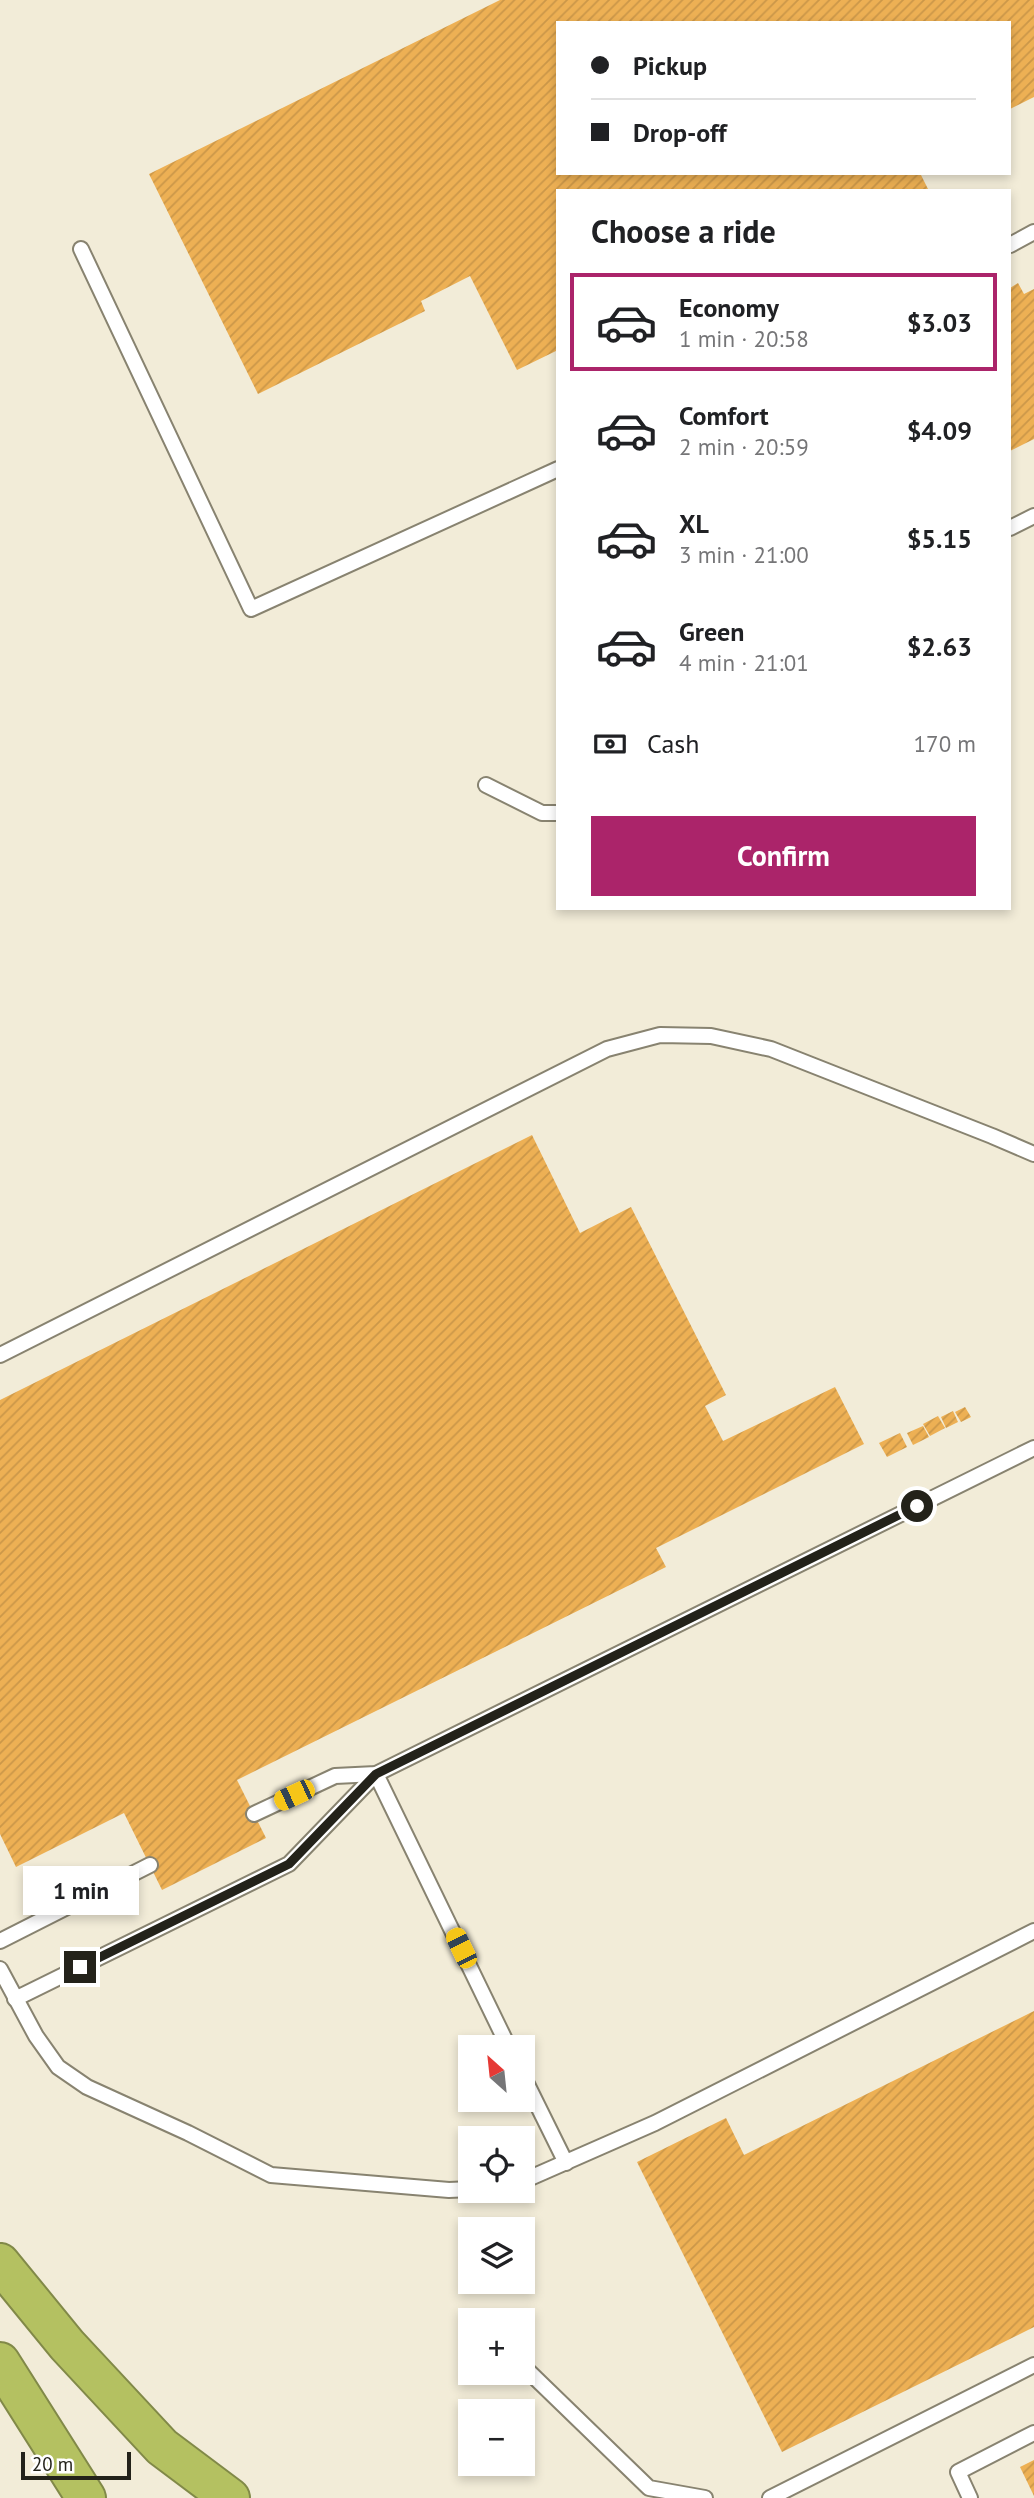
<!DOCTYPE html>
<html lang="en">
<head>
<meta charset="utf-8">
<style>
  body { margin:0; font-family:"PT Sans",sans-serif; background:#f2f2f2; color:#202124; height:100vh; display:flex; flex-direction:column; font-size:26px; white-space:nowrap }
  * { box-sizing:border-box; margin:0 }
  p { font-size:23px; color:#757577 }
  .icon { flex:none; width:38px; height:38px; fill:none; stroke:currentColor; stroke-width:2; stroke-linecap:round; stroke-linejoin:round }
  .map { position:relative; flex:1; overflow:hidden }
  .sheet { position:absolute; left:556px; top:189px; width:455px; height:721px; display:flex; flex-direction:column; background:#fff; border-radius:0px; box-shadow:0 4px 10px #0003 }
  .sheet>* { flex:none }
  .top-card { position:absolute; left:556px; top:21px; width:455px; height:154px; border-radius:0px; box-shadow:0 4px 10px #0003; display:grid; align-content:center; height:154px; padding:0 35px; background:#fff }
  .needle { width:46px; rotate:333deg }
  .tools { position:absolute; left:458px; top:2035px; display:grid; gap:14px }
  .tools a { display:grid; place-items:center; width:77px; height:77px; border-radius:0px; background:#fff; box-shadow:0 4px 10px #0003; font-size:35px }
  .scale { position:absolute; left:21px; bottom:18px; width:110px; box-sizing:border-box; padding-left:7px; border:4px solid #23221a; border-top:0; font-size:19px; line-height:24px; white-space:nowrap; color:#23221a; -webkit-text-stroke:5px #fff; paint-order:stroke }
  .end { position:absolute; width:32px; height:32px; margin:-16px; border:9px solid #23221a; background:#fff; box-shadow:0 0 0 4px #fff }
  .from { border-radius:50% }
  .bubble { position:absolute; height:49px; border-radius:0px; background:#fff; box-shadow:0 4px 10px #0003; font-size:23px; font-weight:800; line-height:49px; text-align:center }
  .car { position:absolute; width:21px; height:42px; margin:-21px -10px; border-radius:9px; box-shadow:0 0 5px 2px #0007; background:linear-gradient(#f5c518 24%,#345 0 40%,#f5c518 0 76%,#345 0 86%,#f5c518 0) }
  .top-card b { display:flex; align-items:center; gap:24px; height:66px; font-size:26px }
  .top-card b+b { border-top:2px solid #e0e0e0 }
  .top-card i { width:18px; height:18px; background:#202124 }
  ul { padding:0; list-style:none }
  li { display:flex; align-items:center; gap:21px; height:98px; margin:0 14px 10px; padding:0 21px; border:4px solid transparent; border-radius:0px }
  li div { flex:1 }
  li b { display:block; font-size:26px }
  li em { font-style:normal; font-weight:800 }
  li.active { border-color:#ab246a }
  li>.icon { width:63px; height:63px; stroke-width:1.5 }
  h2 { padding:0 35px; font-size:32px; line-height:84px }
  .pay { display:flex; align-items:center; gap:18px; height:77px; padding:0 35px; font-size:26px }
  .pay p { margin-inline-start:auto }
  .primary-button { display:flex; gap:14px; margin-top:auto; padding:14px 35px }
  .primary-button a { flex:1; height:80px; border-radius:0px; background:#ab246a; color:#fff; font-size:28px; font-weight:800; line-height:80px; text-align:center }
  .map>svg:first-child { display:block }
</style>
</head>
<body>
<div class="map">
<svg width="1034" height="2498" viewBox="0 0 1034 2498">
  <defs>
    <pattern id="building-hatch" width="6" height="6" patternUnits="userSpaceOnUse" patternTransform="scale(1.75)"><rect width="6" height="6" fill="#edb054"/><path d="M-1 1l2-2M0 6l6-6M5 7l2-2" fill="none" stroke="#cb9749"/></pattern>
  </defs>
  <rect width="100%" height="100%" fill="#f2ecd8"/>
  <g fill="url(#building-hatch)">
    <polygon points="500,0 1034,0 1034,97 1010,109 1010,23 558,23 558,173 920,173 929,191 558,191 558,350 517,370 470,276 421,301 425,311 258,394 149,174"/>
    <polygon points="1018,283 1024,294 1034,289 1034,439 1010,451 1010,288"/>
    <polygon points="532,1135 580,1233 631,1207 726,1395 705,1406 723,1441 835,1387 864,1444 656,1548 666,1567 237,1780 266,1838 162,1890 124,1813 16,1867 0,1834 0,1400"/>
    <polygon points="965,1407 971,1417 961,1422 955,1412"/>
    <polygon points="953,1411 958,1422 946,1428 941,1417"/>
    <polygon points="938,1416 945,1428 930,1436 923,1424"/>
    <polygon points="923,1426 929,1437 913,1445 907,1433"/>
    <polygon points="900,1433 907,1447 887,1457 879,1443"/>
    <polygon points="1034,2011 1034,2327 782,2452 637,2162 726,2118 744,2155"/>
    <polygon points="1034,2460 1034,2496 1020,2467"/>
  </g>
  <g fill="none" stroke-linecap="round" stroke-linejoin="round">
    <defs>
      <g id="service">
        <polyline points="1010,245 1034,232"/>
        <polyline points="81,249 251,609 558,469"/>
        <polyline points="1010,528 1034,516"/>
        <polyline points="486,785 542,813 558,813"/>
        <polyline points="0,1355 607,1049 660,1035 711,1036 771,1049 992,1136 1034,1154"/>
        <polyline points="254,1814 335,1776 376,1774 1034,1448"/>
        <polyline points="0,1941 150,1865"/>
        <polyline points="0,1969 36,2036 58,2067 87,2087 188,2133 271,2175 449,2190 471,2189"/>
        <polyline points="15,1999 289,1864 376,1774 509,2048"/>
        <polyline points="523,2076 566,2163"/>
        <polyline points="523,2181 655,2123 1034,1931"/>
        <polyline points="523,2366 649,2488 705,2498"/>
        <polyline points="770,2498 1034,2365"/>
        <polyline points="970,2498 958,2472 1034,2433"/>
      </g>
      <g id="motorway">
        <polyline points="0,2263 67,2345 162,2447 230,2498"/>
        <polyline points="0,2362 86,2498"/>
      </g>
    </defs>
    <use href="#service" stroke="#888370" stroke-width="18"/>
    <use href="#motorway" stroke="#818948" stroke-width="42"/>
    <use href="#service" stroke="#fff" stroke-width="14"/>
    <use href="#motorway" stroke="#b4c161" stroke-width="38"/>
  </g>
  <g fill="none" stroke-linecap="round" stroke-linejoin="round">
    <polyline stroke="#23221a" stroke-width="9" points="80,1967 289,1864 376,1774 917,1506"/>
  </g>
</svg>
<div class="tools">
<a><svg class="needle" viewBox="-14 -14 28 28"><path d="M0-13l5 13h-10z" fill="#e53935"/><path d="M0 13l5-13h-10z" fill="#757577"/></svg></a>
<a><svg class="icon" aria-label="locate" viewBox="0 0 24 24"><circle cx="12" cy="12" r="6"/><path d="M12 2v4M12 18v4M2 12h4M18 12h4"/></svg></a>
<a><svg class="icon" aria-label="layers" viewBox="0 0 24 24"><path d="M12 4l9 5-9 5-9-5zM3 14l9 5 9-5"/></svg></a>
<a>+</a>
<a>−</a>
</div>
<div class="scale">20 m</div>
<i class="end from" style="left:917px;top:1506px"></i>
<i class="end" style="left:80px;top:1967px"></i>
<div class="bubble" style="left:23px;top:1866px;width:116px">1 min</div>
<i class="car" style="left:294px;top:1795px;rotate:245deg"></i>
<i class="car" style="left:461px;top:1948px;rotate:334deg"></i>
<div class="top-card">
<b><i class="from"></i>Pickup</b>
<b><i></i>Drop-off</b>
</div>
<section class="sheet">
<h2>Choose a ride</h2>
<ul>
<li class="active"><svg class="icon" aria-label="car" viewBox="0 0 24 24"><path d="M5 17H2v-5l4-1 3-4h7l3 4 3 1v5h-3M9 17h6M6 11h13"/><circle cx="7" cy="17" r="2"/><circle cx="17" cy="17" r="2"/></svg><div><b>Economy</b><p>1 min · 20:58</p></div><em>$3.03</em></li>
<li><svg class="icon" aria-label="car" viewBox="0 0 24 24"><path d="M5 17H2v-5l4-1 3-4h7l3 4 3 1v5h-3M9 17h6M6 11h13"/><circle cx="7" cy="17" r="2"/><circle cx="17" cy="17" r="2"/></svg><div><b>Comfort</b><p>2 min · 20:59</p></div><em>$4.09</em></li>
<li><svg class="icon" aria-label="car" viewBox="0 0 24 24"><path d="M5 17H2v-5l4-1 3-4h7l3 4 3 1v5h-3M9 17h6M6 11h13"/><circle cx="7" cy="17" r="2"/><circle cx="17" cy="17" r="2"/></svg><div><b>XL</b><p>3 min · 21:00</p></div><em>$5.15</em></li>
<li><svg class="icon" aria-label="car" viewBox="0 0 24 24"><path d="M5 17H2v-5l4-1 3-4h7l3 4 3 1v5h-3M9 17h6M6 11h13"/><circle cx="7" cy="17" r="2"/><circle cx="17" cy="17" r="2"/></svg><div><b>Green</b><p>4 min · 21:01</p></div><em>$2.63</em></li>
</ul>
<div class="pay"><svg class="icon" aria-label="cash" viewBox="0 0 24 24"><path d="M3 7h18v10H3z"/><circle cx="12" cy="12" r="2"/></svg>Cash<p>170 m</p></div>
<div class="primary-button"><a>Confirm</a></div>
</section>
</div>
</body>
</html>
